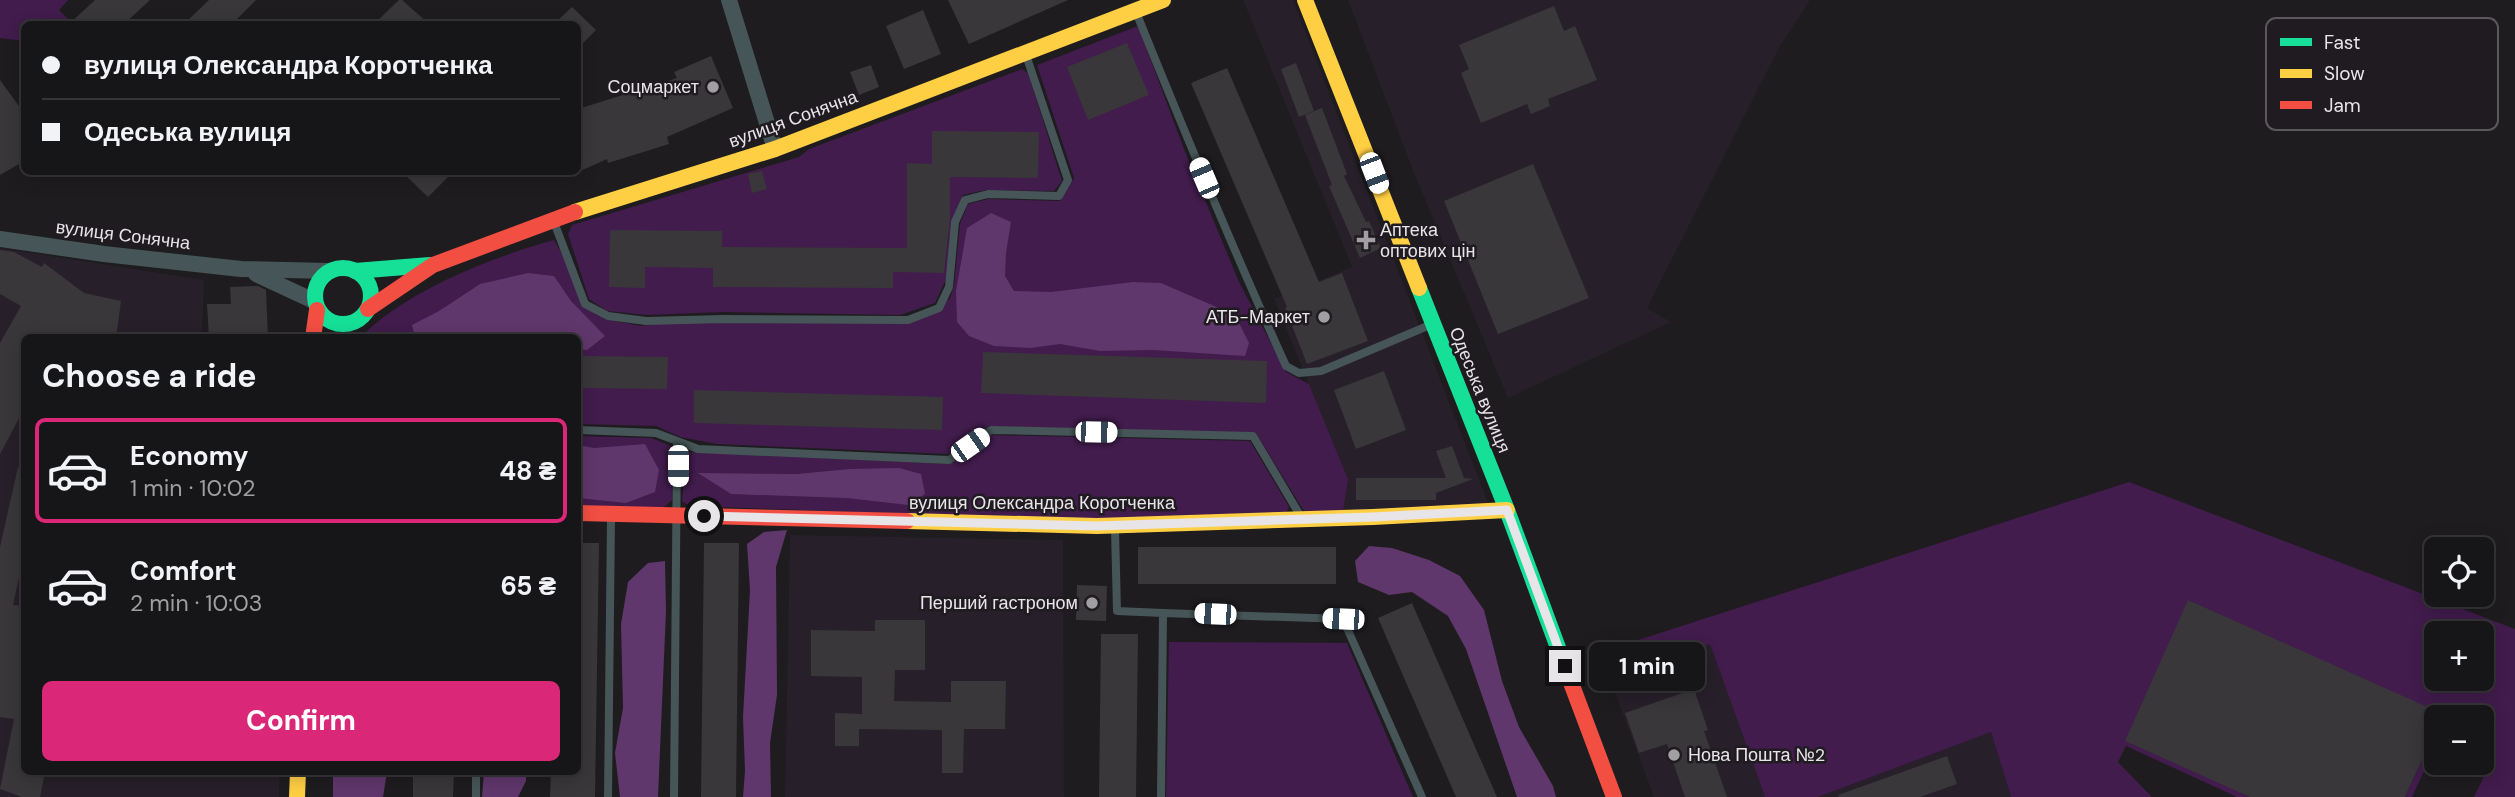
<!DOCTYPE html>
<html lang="en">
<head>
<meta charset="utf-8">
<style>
  body { margin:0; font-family:"DM Sans",sans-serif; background:#232224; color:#f1f3f6; height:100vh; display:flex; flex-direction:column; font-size:26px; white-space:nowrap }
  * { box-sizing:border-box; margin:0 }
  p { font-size:23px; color:#9e9fa1 }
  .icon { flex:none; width:38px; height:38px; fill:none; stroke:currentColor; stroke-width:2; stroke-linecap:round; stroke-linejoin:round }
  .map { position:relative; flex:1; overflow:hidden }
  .side { position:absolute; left:21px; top:334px; width:560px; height:441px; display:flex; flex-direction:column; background:#161517; border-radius:10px; box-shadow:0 4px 18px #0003,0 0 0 2px #353436 }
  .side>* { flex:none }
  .banner { position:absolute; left:21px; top:21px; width:560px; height:154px; border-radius:10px; box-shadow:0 4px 18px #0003,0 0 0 2px #353436; display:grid; align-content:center; height:154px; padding:0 21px; background:#161517 }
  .controls { position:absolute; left:2424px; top:537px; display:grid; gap:14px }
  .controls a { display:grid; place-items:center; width:70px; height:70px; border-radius:10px; background:#161517; box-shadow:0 4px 18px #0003,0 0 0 2px #353436; font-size:35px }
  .end { position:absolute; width:32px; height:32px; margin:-16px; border:9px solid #e8e5e8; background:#111; box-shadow:0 0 0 4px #111 }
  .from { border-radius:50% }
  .bubble { position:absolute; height:49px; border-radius:10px; background:#161517; box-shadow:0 4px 18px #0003,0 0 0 2px #353436; font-size:23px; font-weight:700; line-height:49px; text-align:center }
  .car { position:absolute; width:21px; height:42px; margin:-21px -10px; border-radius:9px; box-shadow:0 0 5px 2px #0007; background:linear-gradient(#fff 24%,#345 0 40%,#fff 0 76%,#345 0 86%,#fff 0) }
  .banner b { display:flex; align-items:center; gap:24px; height:66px; font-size:26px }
  .banner b+b { border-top:2px solid #353436 }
  .banner i { width:18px; height:18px; background:#f1f3f6 }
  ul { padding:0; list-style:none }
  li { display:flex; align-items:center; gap:21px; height:105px; margin:0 14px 10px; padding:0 7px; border:4px solid transparent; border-radius:10px }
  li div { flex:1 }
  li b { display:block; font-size:26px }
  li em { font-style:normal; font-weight:700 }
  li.on { border-color:#db2777 }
  li>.icon { width:63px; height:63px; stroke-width:1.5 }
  h2 { padding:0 21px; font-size:32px; line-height:84px }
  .cta { display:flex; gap:14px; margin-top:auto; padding:14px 21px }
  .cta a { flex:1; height:80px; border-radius:10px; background:#db2777; color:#fff; font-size:28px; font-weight:700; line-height:80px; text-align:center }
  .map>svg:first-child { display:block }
</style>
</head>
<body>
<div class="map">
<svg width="2515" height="797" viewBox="0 0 2515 797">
  <rect width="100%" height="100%" fill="#1e1c1f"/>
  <g fill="#271f29">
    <polygon points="1243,0 1293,0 1489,505 1343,512 1348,479 1274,299 1352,267"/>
    <polygon points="1348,0 1810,0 1780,46 1647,308 1671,322 1508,398 1414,173"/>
    <polygon points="0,248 204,280 202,337 284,332 284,338 24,338 24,772 279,772 279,797 0,797"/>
    <polygon points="790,535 1063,540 1064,797 785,797"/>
    <polygon points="1710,643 1765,797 1654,797 1610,679"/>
    <polygon points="1991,732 2011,797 1818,797"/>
  </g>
  <g fill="#411c4c" fill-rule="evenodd">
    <polygon points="0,0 68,0 59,10 73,24 24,24 24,41 0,38"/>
    <path d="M1138,26L1184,149L1239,282L1286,372L1309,384L1348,479L1343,512L1305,513L1256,433L989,426L949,454L717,444L680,437L656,426L578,424V338H360C405,291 492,257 554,240L564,257L583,307L605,319L641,326L679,320H907L939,308L950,298L954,286L960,224L968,204L988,199L1060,201L1074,178L1037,65Z"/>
    <polygon points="1022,69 1028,73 1062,181 1054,191 986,190 963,195 949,238 949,273 935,303 900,315 724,312 647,315 607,311 589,299 568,234 572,225 799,157 809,149"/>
    <polygon points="991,435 1250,441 1289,507 1285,515 1113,521 689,506 682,501 686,457 691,452 949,464"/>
    <polygon points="578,436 651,438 671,446 672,500 663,508 578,505"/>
    <path d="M2129,482L2515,629V797H2474L2485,774L2475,763H2482V718L2441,717L2442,714L2250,797H2237L2126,746L2118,762L2152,797H2011L1991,732L1818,797H1765L1710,644L1610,679L1601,652ZM2436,634H2482V679H2436Z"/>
    <polygon points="1169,642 1347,643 1413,797 1166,797"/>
    <polygon points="2436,729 2436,745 2412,797 2405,797"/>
  </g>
  <g fill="#60376c">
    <polygon points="991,213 1011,222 1006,253 1005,276 1014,291 1051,292 1133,282 1161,283 1235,315 1249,343 1245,356 1153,350 1100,351 1060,344 1030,348 994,346 969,336 957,322 956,291 967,228"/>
    <polygon points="528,273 554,276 571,301 605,336 587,350 578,349 578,338 415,337 412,325 439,311 480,284"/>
    <polygon points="645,444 659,470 655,492 626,503 578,498 578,445 594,448"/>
    <polygon points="899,468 921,474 925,494 908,505 847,498 731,494 698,473 797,474 850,469"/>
    <polygon points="787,530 776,567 777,695 770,743 771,797 743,797 745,771 743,717 750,590 747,544 764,532"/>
    <polygon points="1369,546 1392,548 1429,560 1460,576 1484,610 1502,681 1519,727 1553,786 1556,797 1517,797 1466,649 1448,616 1412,592 1389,595 1358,582 1355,561"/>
    <polygon points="665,561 666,611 658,797 620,797 615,753 623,708 621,624 628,582 648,563"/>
    <polygon points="333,772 387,772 383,797 333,797"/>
    <polygon points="484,772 526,772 526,781 518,797 482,797"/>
  </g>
  <g fill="#39373a">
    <polygon points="95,0 150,0 124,24 69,24"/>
    <polygon points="209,0 256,0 232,24 184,24"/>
    <polygon points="399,0 402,0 429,24 374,24"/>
    <polygon points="948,0 1068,0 969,44"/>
    <polygon points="1554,6 1564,31 1575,26 1597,80 1548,99 1550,106 1531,114 1527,104 1481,123 1461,73 1469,69 1459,45"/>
    <polygon points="572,7 596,30 578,48 578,24 554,24"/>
    <polygon points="923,10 941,54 904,69 886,26"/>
    <polygon points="1127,43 1149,95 1088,120 1067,67"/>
    <polygon points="711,56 733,108 667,137 669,144 608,163 607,159 578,172 578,109 677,78 674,72"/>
    <polygon points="1296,63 1314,111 1299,117 1281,69"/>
    <polygon points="871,65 879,87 859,95 850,72"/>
    <polygon points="1227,68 1319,282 1342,273 1368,341 1307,364 1285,308 1287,307 1191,83"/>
    <polygon points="0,80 24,113 24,136 19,164 0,175"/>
    <polygon points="1322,108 1347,174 1344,176 1366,222 1369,221 1381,248 1360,258 1329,186 1332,185 1305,115"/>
    <polygon points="932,131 1039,132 1038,178 950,177 950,218 944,273 893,272 893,288 713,287 713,268 645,267 645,288 609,287 610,230 722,231 722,247 907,248 907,163 932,164"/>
    <polygon points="1533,164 1589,298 1498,334 1444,201"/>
    <polygon points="762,171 767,189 752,193 748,174"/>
    <polygon points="402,172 453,172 428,197"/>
    <polygon points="0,250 14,252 42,267 44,263 84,293 121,301 116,338 24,338 24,409 0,454 0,343 21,306 0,294"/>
    <polygon points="258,286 266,290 268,338 209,338 207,304 231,304 230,287"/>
    <polygon points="983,352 1267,361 1266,403 981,393"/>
    <polygon points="578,356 668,357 667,389 578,388"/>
    <polygon points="1384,371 1406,430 1356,449 1334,390"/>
    <polygon points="694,390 943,397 942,430 694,423"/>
    <polygon points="1452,446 1464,478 1473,479 1436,493 1436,500 1356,500 1356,478 1446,478 1436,451"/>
    <polygon points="18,467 24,468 24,555 13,605 24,606 24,772 45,772 40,797 22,797 0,789 14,719 0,717 0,547"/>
    <polygon points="578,543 599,543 595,797 550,797 551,772 578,772"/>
    <polygon points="704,543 739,543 736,797 701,797"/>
    <rect x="1138" y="547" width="198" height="37"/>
    <polygon points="1077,585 1107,586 1106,621 1076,620"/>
    <polygon points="2188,600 2443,714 2441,718 2436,718 2436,729 2405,797 2250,797 2125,741"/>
    <polygon points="1412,603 1497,797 1456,797 1378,618"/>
    <polygon points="875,620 925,620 925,670 895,670 894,701 951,702 951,681 1006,681 1005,729 964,729 963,773 942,773 942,730 859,729 859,746 835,746 835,713 862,714 862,677 811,676 811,630 875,631"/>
    <polygon points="1101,634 1138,634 1136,797 1099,797"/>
    <polygon points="1694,689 1708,730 1704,731 1727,797 1685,797 1667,744 1639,753 1625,713"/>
    <polygon points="1947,756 1957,784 1920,797 1839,797 1838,795"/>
    <polygon points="413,772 454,772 453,797 413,797"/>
  </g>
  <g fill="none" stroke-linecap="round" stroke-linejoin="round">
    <g stroke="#465557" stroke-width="8">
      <path d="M1136,12C1184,131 1233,249 1286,366L1299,373L1321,371L1430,325"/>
      <polyline points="554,222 585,304 608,316 646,321 723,319 908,320 939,308 949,287 955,222 965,200 988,194 1059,196 1068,180 1026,55"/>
      <polyline points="578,430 656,433 698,449 949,460 991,430 1253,436 1301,517"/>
      <polyline points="1115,529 1117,611 1163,613 1161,797"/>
      <polyline points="1163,613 1343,619 1422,797"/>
      <polyline points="476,797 476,772"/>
      <polyline points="608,797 611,517"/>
      <polyline points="674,797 677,443"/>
    </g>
    <g stroke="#465557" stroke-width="16">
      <polyline points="729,0 775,149"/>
      <polyline points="0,239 104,254 241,269 329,271"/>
      <polyline points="256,274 314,301"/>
    </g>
    <g stroke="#16e098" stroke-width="16">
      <circle cx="343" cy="296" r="28"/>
      <polyline points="355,271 430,265"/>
      <polyline points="1419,288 1507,510 1570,680"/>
    </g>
    <g stroke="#ffcf43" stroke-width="16">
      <polyline points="1305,0 1419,288"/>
      <polyline points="575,212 775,149 1163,0"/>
      <polyline points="907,521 1097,526 1373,517 1507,510"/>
      <polyline points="297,797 298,772"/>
    </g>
    <g stroke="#f24e42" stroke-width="16">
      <polyline points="368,309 433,265 575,212"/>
      <polyline points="313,338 317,310"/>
      <polyline points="578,513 907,521"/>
      <polyline points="1570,680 1614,797"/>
    </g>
  </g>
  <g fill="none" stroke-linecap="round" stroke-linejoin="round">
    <polyline stroke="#e8e5e8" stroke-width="9" points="704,516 1097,526 1373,517 1507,510 1565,666"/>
  </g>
  <g fill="#a19fa2" stroke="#1f1b20" stroke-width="2.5">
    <circle cx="713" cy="87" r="7"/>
    <path d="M1362.5 229.5h7v7h7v7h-7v7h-7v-7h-7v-7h7z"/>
    <circle cx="1324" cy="317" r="7"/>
    <circle cx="1092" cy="603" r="7"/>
    <circle cx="1674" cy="755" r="7"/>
  </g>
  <g text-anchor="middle" stroke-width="5" stroke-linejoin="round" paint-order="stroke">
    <g font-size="18" fill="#e8e5e8" stroke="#1f1b20" text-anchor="end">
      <text x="699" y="93">Соцмаркет</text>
      <text x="1380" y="236" text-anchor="start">Аптека<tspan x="1380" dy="21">оптових цін</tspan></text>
      <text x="1310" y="323">АТБ-Маркет</text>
      <text x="1078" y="609">Перший гастроном</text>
      <text x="1688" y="761" text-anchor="start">Нова Пошта №2</text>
    </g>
    <g font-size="18" fill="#e8e5e8" stroke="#1f1b20">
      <text transform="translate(793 119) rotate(-20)" y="6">вулиця Сонячна</text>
      <text transform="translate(123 235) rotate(7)" y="6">вулиця Сонячна</text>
      <text transform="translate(1480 390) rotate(68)" y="6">Одеська вулиця</text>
      <text x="1042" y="509">вулиця Олександра Коротченка</text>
    </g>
  </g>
  <rect x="2266" y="18" width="232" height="112" rx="10" fill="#1f1b20" stroke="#5b585c" stroke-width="2"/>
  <rect x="2280" y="38" width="32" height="8" fill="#16e098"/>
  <rect x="2280" y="69" width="32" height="9" fill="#ffcf43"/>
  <rect x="2280" y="101" width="32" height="8" fill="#f24e42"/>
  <g font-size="19" fill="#e8e5e8">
    <text x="2324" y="49">Fast</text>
    <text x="2324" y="80">Slow</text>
    <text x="2324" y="112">Jam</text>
  </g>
</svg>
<div class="controls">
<a><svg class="icon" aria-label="locate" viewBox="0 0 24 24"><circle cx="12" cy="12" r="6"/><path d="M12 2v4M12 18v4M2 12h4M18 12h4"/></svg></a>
<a>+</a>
<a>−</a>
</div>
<i class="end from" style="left:704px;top:516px"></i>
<i class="end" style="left:1565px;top:666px"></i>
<div class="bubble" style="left:1589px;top:642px;width:116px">1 min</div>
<i class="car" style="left:1374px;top:173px;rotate:159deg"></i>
<i class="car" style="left:1204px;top:178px;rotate:337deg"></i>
<i class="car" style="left:1096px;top:432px;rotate:91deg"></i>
<i class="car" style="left:970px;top:445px;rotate:55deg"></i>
<i class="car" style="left:678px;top:466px;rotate:180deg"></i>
<i class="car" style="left:1215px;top:614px;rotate:272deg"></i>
<i class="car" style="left:1343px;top:619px;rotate:272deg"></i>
<div class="banner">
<b><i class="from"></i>вулиця Олександра Коротченка</b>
<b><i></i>Одеська вулиця</b>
</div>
<section class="side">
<h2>Choose a ride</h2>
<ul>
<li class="on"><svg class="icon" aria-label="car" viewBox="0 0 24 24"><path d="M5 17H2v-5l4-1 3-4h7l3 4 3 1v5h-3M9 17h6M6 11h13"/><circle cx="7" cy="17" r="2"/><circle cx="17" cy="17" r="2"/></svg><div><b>Economy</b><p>1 min · 10:02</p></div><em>48 ₴</em></li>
<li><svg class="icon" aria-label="car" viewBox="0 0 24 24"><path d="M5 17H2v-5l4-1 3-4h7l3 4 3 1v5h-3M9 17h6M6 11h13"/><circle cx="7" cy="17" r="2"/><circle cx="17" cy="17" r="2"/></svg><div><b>Comfort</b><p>2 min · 10:03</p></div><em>65 ₴</em></li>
</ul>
<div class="cta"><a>Confirm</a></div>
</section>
</div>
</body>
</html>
